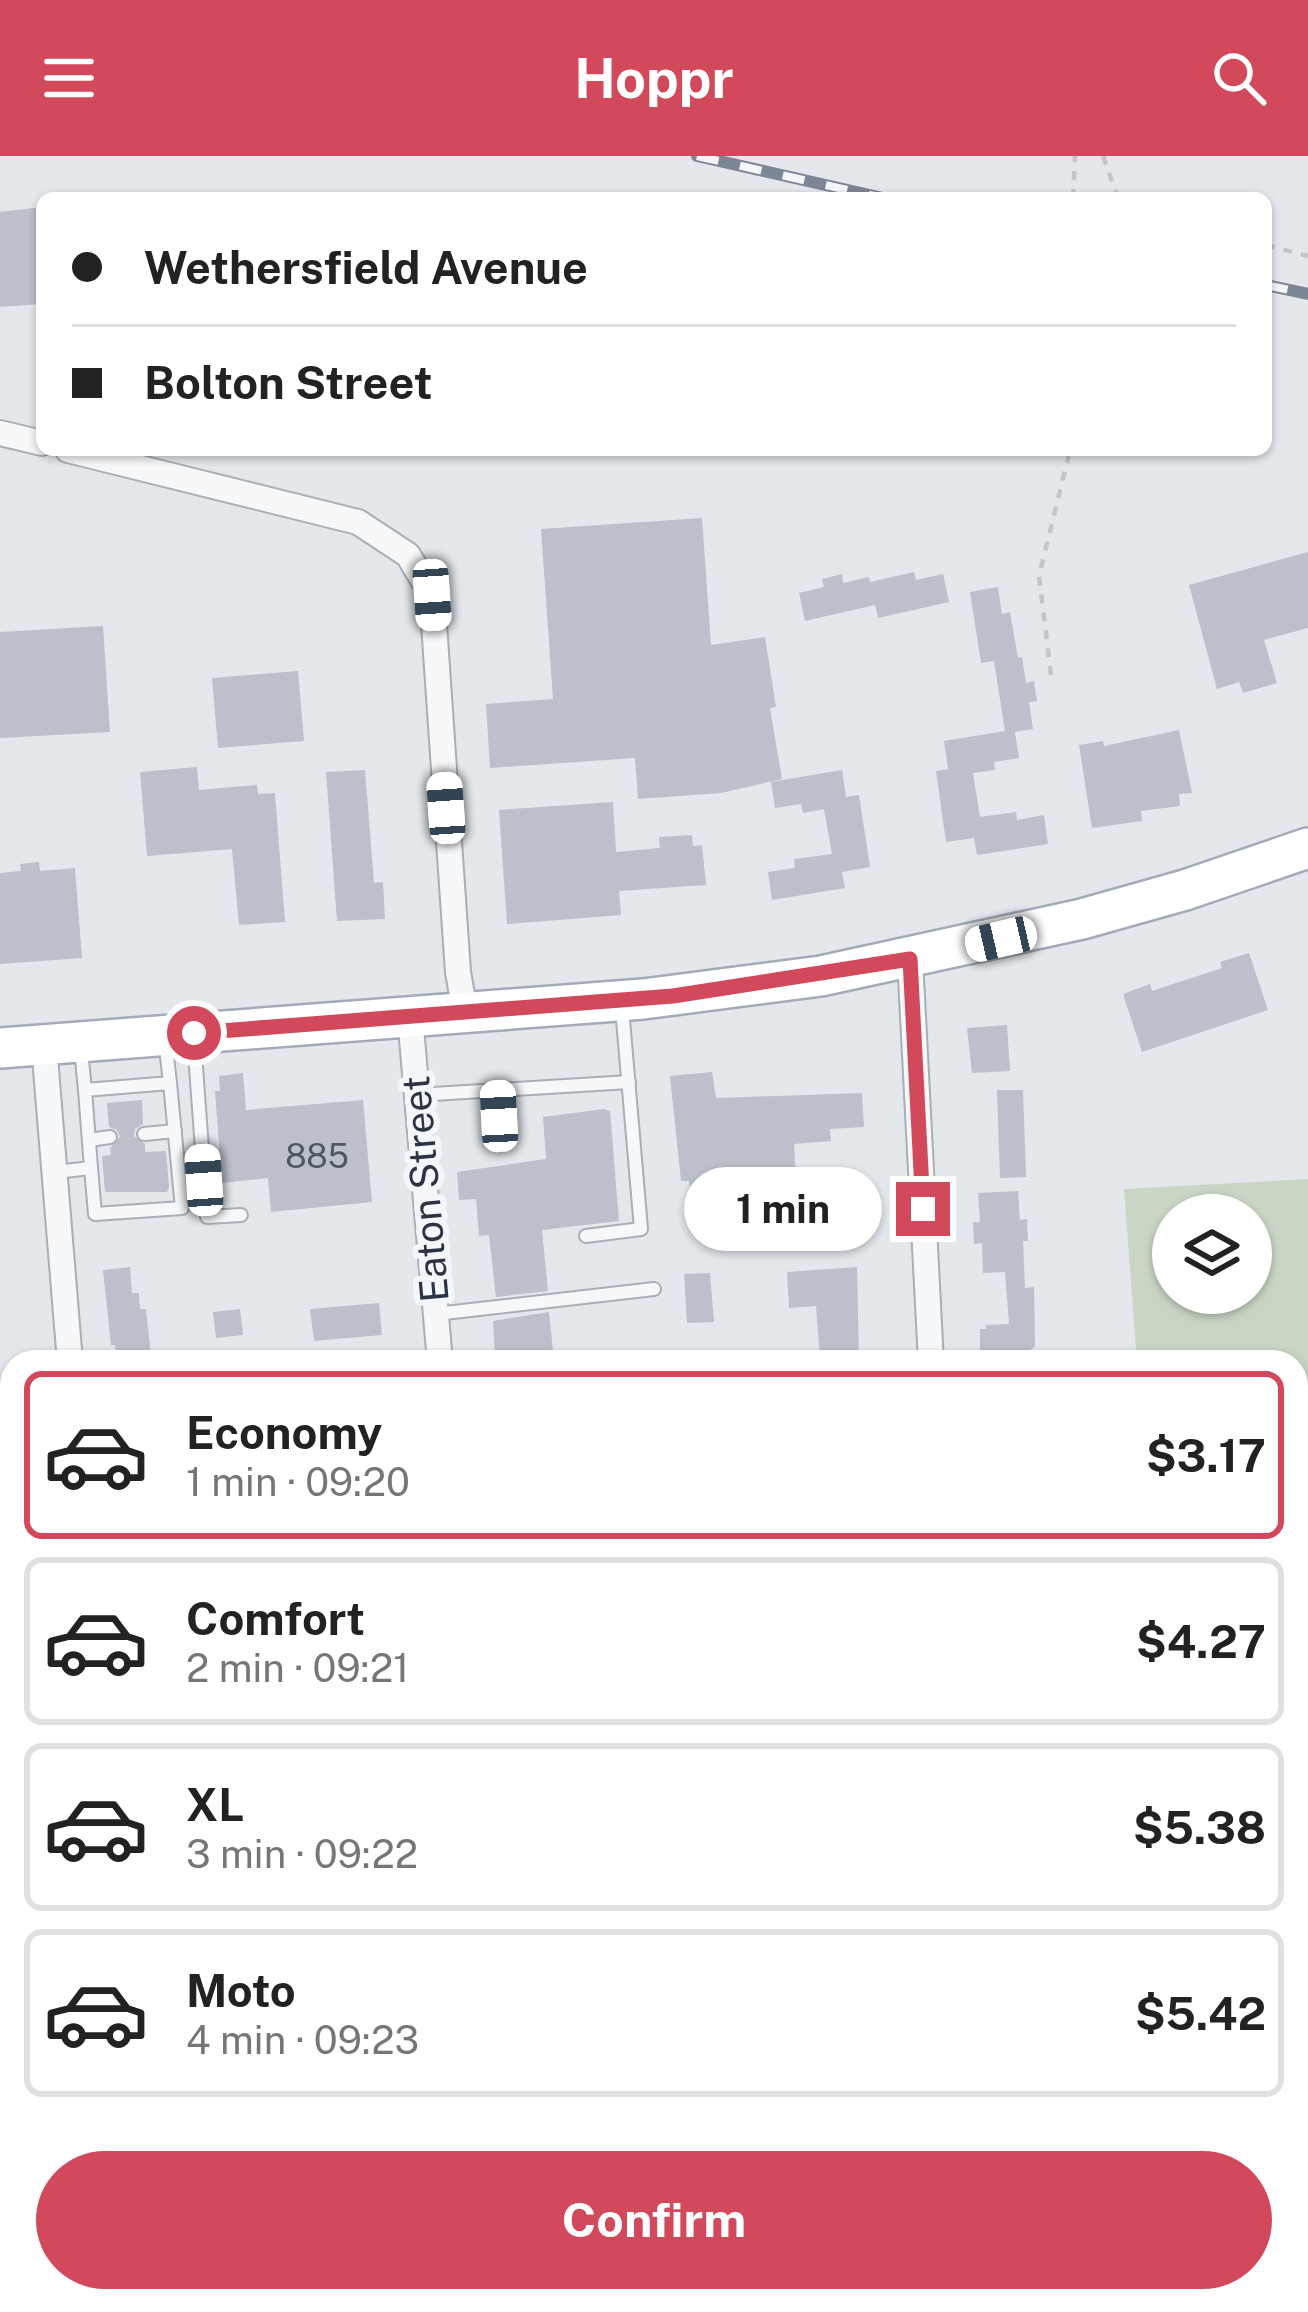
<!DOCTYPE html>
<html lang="en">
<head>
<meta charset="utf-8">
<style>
  body { margin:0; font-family:"Public Sans",sans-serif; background:#f6f6f6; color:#222; height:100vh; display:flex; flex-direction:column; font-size:45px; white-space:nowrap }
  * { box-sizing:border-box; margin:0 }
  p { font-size:39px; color:#767676 }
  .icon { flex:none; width:66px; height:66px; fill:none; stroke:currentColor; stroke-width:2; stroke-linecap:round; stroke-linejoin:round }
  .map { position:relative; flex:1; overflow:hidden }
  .drawer { position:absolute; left:0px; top:1194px; width:1308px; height:963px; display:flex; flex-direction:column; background:#fff; border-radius:36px 36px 0 0; box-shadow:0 3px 9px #0004 }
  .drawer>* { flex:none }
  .hud { position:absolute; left:36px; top:36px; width:1236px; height:264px; border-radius:18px; box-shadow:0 3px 9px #0004; display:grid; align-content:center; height:264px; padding:0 36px; background:#fff }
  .fabs { position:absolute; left:1152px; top:1038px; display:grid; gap:24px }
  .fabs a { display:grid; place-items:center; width:120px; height:120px; border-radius:50%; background:#fff; box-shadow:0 3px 9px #0004; font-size:60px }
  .end { position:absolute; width:54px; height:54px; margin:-27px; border:15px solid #d1495b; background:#fff; box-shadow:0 0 0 6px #fff }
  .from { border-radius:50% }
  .bubble { position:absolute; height:84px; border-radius:42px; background:#fff; box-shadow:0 3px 9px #0004; font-size:39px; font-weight:700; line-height:84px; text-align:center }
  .car { position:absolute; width:36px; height:72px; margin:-36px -18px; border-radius:15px; box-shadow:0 0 9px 3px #0007; background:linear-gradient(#fff 24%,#345 0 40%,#fff 0 76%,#345 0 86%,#fff 0) }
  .hud b { display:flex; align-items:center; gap:42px; height:114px; font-size:45px }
  .hud b+b { border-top:3px solid #e0e0e0 }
  .hud i { width:30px; height:30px; background:#222 }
  ul { padding:21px 0 0; list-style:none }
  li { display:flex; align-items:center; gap:36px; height:168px; margin:0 24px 18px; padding:0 12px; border:6px solid #e0e0e0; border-radius:18px }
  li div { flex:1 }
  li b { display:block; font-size:45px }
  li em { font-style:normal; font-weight:700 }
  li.selected { border-color:#d1495b }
  li>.icon { width:108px; height:108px; stroke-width:1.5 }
  .cta { display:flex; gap:24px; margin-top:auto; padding:24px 36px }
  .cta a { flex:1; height:138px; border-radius:72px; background:#d1495b; color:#fff; font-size:48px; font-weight:700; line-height:138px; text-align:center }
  header { display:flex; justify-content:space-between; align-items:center; height:156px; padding:0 36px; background:#d1495b; color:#fff; font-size:54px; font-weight:700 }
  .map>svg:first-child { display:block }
</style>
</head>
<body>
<header><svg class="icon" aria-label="menu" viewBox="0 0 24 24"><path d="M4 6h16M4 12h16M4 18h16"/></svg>Hoppr<svg class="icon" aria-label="search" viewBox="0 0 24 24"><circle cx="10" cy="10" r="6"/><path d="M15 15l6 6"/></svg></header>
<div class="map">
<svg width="1308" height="2156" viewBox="0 0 1308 2156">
  <rect width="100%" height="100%" fill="#e4e7ec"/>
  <path fill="#c9d6c5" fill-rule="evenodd" d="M1308,1023V2156H1203L1202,2145H1296V1206H1137L1124,1033ZM1251,1059V1137H1173V1059Z"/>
  <g fill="#bbc0ca">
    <polygon points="42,51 42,148 0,151 0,56"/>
    <polygon points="702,362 711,489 765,481 776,551 770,552 782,623 721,637 638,643 635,602 490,612 486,548 553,543 541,373"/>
    <polygon points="1308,396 1308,472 1264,484 1277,527 1243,537 1239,526 1217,533 1189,429"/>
    <polygon points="914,416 916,424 943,418 949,446 878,462 875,449 805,465 799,437 824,431 822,423 842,418 843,427 869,421 870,426"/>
    <polygon points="998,431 1002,458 1010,456 1018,502 1022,501 1026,527 1034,525 1037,545 1029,546 1033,573 1015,576 1019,602 994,606 995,614 973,617 980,661 1016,656 1017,664 1044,659 1048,688 977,699 974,682 946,686 936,615 948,613 944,585 1005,575 994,505 981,507 970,436"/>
    <polygon points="103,470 110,576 0,582 0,476"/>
    <polygon points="298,515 304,585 218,592 212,522"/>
    <polygon points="1179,574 1192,637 1179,638 1180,650 1141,655 1142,665 1092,672 1079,589 1103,585 1104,590"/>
    <polygon points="197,611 199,634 257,629 258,638 275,637 285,766 239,769 232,693 147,700 140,616"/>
    <polygon points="365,614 374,727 383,726 385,763 337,765 326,616"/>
    <polygon points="842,614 846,641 859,639 870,711 842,716 845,732 772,744 768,716 795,712 794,703 832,698 824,653 803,657 801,648 775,652 771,626"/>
    <polygon points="613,646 616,696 660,692 659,681 692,679 693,690 702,689 706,729 619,735 621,759 507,768 499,654"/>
    <polygon points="39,706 40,715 75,712 82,802 0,808 0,717 21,715 20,708"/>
    <polygon points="1249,797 1268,854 1142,896 1123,838 1150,828 1152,835 1222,812 1220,806"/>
    <polygon points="1007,869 1010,915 972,917 967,872"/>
    <polygon points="712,916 716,942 862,937 864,971 830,973 831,985 794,988 796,1023 721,1026 721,1030 690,1033 689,1025 681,1025 670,920"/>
    <polygon points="243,917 246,954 363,944 372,1046 271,1056 268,1022 222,1027 215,935 220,935 219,920"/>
    <polygon points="997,934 1023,934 1026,1021 1000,1022"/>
    <polygon points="142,944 143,968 135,973 134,980 145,988 145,996 166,995 169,1031 167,1036 105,1036 102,1000 111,999 110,992 120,981 117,974 109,971 107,947"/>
    <polygon points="604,953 610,955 619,1065 542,1074 548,1135 496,1141 489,1079 479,1080 476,1043 459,1044 457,1016 546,1003 543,961"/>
    <polygon points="1018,1035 1020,1064 1027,1063 1028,1085 1023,1085 1025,1132 1034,1131 1035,1190 1028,1196 1028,1201 988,1202 980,1200 980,1173 986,1173 986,1169 1009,1168 1005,1116 983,1117 982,1087 974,1088 973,1066 980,1066 978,1037"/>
    <polygon points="130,1111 132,1137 139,1137 140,1153 146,1153 151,1200 117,1206 115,1189 111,1189 103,1114"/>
    <polygon points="857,1111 859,1206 820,1203 816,1150 789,1152 787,1116"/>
    <polygon points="710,1117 714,1166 687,1167 684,1118"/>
    <polygon points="379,1147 382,1179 314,1185 310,1153"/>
    <polygon points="240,1153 243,1179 216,1182 213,1156"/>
    <polygon points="549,1156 553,1194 495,1198 493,1165"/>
  </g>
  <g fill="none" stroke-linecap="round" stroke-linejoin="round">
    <defs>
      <g id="lane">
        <polyline points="194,884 207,1061 241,1059"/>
        <polyline points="81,894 85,934"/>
        <polyline points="498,933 501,988"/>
        <polyline points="417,939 629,926"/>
        <polyline points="144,978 175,975"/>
        <polyline points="89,984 110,981"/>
        <polyline points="91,1012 95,1058 182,1052 170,927"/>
        <polyline points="55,1016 91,1012 85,934 170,927 165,883"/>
        <polyline points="586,1080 641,1073 622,852"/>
        <polyline points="436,1158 654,1133"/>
        <polyline points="561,2145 562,2156"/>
      </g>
      <g id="street">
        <polyline points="0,277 42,287"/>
        <polyline points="68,294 358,366 408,399 432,439 458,816 465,856"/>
        <polyline points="910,803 931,1206"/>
        <polyline points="410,860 440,1206"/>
        <polyline points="44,889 70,1206"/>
        <polyline points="147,2145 148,2156"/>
        <polyline points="522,2145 523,2156"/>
        <polyline points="981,2145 982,2156"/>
      </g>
      <polyline id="primary" points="0,892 643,843 821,820 1082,763 1185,734 1308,692"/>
    </defs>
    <use href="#lane" stroke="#a9aeb7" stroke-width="16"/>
    <use href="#street" stroke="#a9aeb7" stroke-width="28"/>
    <use href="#primary" stroke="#a3abb8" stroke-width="44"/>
    <g stroke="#c2c5cb" stroke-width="4.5" stroke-dasharray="9 9" stroke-linecap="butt">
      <polyline points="1103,0 1118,42"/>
      <polyline points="1073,42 1075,0"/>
      <polyline points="1266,89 1308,100"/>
      <polyline points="1051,519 1039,420 1070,294"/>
      <polyline points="1308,1685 1308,1652"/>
      <polyline points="1296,1692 1308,1710"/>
    </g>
    <use href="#lane" stroke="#f7f8fa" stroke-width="12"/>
    <use href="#street" stroke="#f7f8fa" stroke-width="24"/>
    <use href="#primary" stroke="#fff" stroke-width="39"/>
    <defs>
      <g id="rail">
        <polyline points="697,0 883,42"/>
        <polyline points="1266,129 1308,138"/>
      </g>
    </defs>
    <use href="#rail" stroke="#7d8696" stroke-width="12"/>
    <use href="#rail" stroke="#f4f6f9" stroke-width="8" stroke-dasharray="22" stroke-linecap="butt"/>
  </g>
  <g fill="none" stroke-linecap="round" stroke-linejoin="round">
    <polyline stroke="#d1495b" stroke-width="15" points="194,877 673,840 910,803 923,1053"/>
  </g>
  <g text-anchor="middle" stroke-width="12" stroke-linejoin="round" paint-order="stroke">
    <g font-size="33" fill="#4f5766">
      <text x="317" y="1012">885</text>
    </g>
    <g font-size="39" fill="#2b3445" stroke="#f4f6f9">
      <text transform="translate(425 1033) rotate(-95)" y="14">Eaton Street</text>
    </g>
  </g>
</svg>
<div class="fabs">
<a><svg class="icon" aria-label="layers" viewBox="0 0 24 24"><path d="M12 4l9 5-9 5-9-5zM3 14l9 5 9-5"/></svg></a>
</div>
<i class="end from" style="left:194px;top:877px"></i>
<i class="end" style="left:923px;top:1053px"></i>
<div class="bubble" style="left:684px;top:1011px;width:198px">1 min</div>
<i class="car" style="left:432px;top:439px;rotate:176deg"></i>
<i class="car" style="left:446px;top:652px;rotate:356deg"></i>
<i class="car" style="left:1001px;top:783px;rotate:257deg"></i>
<i class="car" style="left:499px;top:960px;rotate:357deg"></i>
<i class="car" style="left:204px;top:1024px;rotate:356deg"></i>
<div class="hud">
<b><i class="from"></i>Wethersfield Avenue</b>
<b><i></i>Bolton Street</b>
</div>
<section class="drawer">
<ul>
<li class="selected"><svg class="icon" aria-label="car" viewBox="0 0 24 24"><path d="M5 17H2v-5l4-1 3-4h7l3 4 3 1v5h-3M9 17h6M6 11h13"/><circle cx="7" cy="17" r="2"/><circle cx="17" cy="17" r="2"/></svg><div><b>Economy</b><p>1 min · 09:20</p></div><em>$3.17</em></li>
<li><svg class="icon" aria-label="car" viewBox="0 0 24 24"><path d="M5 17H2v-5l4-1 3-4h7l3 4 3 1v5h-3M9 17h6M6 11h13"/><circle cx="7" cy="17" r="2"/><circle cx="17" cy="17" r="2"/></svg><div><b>Comfort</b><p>2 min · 09:21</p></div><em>$4.27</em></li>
<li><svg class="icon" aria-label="car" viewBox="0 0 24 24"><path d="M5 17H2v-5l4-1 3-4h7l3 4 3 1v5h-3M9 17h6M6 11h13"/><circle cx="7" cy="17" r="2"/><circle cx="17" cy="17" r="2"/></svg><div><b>XL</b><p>3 min · 09:22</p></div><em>$5.38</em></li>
<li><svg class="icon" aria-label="car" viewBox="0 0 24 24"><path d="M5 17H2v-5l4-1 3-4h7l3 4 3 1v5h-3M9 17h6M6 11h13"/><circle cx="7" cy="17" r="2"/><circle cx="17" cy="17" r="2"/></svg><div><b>Moto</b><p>4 min · 09:23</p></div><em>$5.42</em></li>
</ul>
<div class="cta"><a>Confirm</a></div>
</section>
</div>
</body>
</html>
